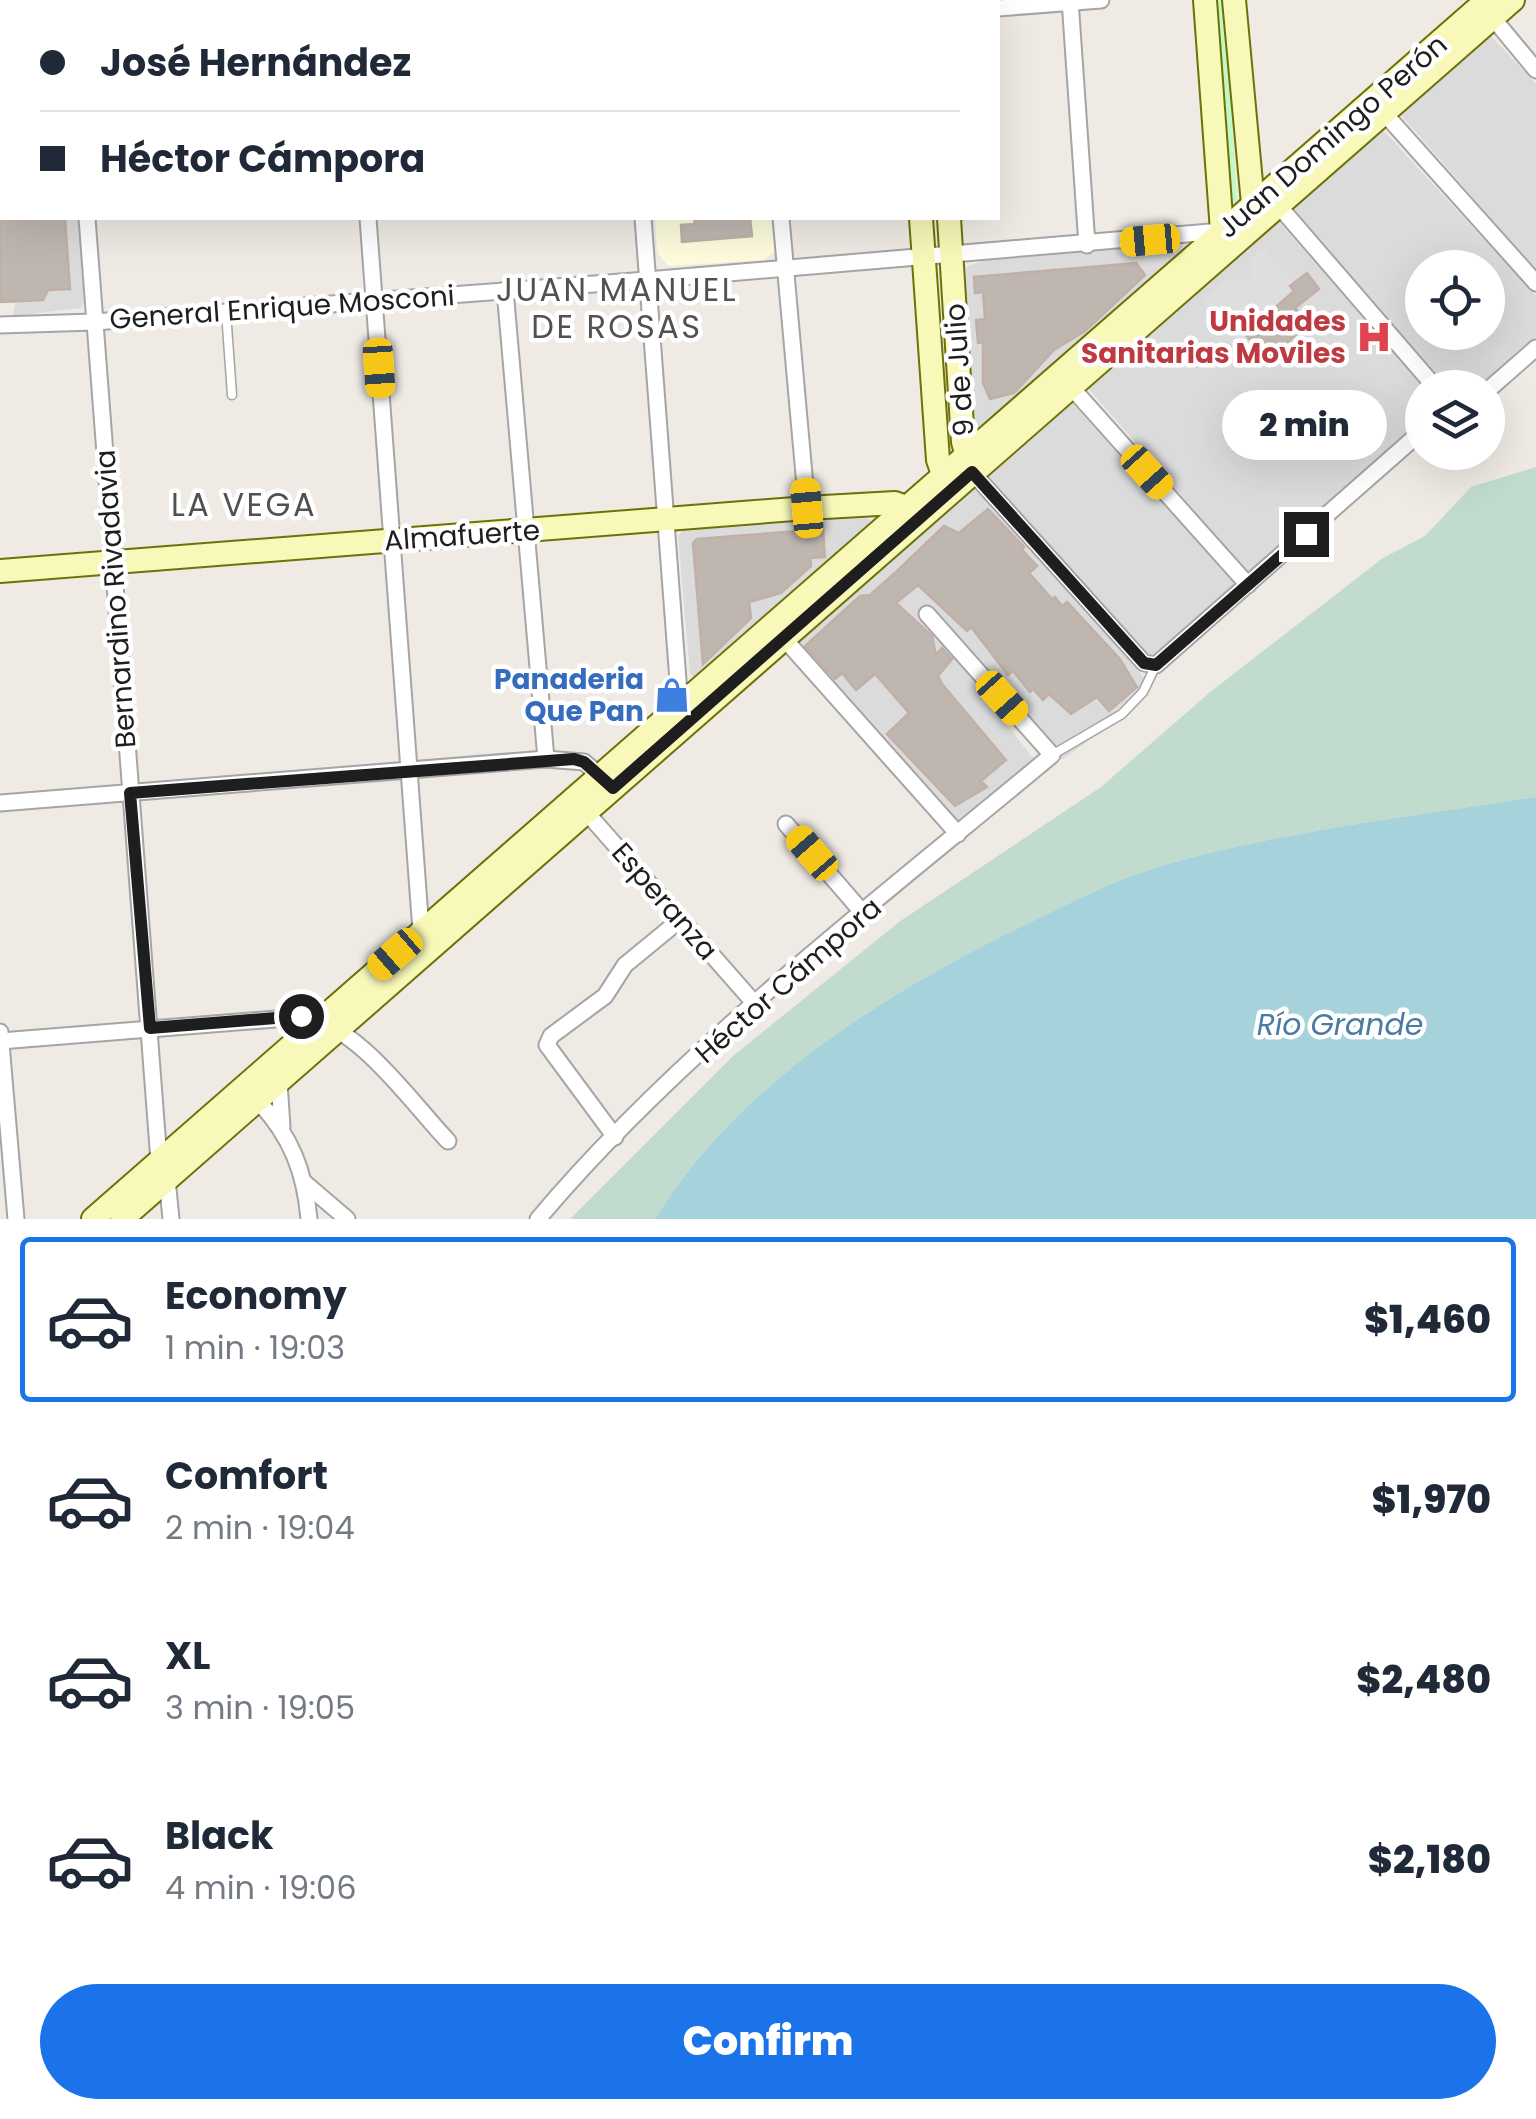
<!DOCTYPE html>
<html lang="en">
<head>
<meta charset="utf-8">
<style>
  body { margin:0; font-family:Poppins,sans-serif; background:#f6f6f7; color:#1f2937; height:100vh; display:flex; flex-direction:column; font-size:38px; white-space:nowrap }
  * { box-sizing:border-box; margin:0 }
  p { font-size:32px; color:#747a83 }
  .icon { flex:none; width:55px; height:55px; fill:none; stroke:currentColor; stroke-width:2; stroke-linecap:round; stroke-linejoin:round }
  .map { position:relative; height:1219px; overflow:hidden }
  .panel { display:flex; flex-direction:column; background:#fff; flex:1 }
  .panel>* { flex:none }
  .top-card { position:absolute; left:0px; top:0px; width:1000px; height:220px; box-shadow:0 10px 40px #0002; display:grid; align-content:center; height:220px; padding:0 40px; background:#fff }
  .controls { position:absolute; left:1405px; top:250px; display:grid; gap:20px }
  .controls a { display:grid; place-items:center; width:100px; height:100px; border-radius:50%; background:#fff; box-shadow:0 10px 40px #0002; font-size:50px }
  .end { position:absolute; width:45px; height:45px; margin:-22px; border:12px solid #1e1e1e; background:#fff; box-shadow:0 0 0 5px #fff }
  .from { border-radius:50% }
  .bubble { position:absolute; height:70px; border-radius:35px; background:#fff; box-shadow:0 10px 40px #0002; font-size:32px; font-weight:800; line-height:70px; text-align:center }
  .car { position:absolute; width:30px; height:60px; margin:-30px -15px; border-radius:12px; box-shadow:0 0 8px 2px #0007; background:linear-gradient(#f5c518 24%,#345 0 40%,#f5c518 0 76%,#345 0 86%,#f5c518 0) }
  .top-card b { display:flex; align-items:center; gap:35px; height:95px; font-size:38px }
  .top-card b+b { border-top:2px solid #e0e1e3 }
  .top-card i { width:25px; height:25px; background:#1f2937 }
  ul { padding:18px 0 0; list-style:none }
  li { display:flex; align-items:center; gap:30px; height:165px; margin:0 20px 15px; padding:0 20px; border:5px solid transparent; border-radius:10px }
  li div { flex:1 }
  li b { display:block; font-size:38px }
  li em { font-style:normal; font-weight:800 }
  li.current { border-color:#1a73e8 }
  li>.icon { width:90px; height:90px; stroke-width:1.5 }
  .cta { display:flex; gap:20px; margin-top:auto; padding:20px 40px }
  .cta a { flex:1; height:115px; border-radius:60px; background:#1a73e8; color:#fff; font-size:40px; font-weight:800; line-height:115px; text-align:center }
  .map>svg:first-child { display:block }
</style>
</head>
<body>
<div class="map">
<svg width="1536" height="1219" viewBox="0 0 1536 1219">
  <rect width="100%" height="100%" fill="#efeae4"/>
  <g fill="#dcdbdb" fill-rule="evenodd">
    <polygon points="1490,35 1536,84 1536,270 1401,115"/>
    <path d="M1382,129L1536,296V338L1480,387H1448L1295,212L1294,203ZM1422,268H1488V332H1422Z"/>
    <polygon points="30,218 79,218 87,298 81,308 13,316"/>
    <polygon points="1278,221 1424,387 1422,426 1253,573 1245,569 1088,388"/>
    <polygon points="1145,246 1169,246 1177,258 980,430 974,426 965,268 981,261"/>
    <polygon points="1071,402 1233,582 1234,586 1161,657 1148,659 988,481 987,472"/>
    <polygon points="974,489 1151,685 1139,704 1062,760 982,670 972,680 1033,758 964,821 956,822 794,639"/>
    <polygon points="862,514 874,523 697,679 690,674 678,536 685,528"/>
  </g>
  <polygon fill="#fefcdd" points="655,218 776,218 777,249 764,260 668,266 657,252"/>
  <path fill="#c1dcce" d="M1536,467V797C1410,817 1254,834 1134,875C1099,888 1064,906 1031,922C889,991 739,1082 655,1219H570L733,1056L899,922L1101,787L1209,693L1383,558L1425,536L1471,487Z"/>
  <polygon fill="#c2f8c3" points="1224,0 1237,201 1233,204 1229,202 1215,2"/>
  <polygon fill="#dedede" points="1263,248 1294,283 1294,291 1237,341 1202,301 1231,276 1244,282 1250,277 1249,260"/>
  <path fill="#a5d2db" d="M1536,797V1219H655C739,1082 889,991 1031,922C1064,906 1099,888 1134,875C1254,834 1410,817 1536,797Z"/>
  <g fill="#bfb6b0" stroke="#c0b0a7" stroke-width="2.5">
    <polygon points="0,218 65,218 70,289 48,290 43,300 0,302"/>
    <polygon points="750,218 752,236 682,242 681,225 695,224 694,219"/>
    <polygon points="1136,263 1145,275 1085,331 1054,350 1014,393 990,399 983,383 983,342 978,343 976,320 985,319 983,292 975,293 974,277"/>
    <polygon points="1307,273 1319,289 1295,308 1309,323 1268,360 1245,334 1294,291 1290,286"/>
    <polygon points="988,509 1024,547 1022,550 1037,566 1029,573 1052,599 1055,597 1062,606 1067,602 1119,658 1137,687 1109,711 1097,697 1071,714 1049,694 1043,700 1033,689 1030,692 1013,671 1008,675 971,627 967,631 918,585 896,603 932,636 936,655 942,648 952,659 938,676 942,684 1006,760 981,781 987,787 955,806 887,734 909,713 875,674 856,690 842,673 835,679 805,646 860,596 870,595 896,572 944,526 959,533"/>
    <polygon points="823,529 825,557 810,558 811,566 781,593 749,602 751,618 703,664 693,543 697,539"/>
  </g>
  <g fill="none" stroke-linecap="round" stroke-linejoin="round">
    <defs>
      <g id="lane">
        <polyline points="226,312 232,395"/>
        <polyline points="1052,755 1122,714 1143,692 1155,667"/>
      </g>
      <g id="street">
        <polyline points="70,0 70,2"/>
        <polyline points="352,0 352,2"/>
        <polyline points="630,0 630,2"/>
        <polyline points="765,0 765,2"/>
        <polyline points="1070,0 1087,245"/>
        <polyline points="998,8 1101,0"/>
        <polyline points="1488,12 1536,70"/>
        <polyline points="0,83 2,82"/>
        <polyline points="1385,114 1536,283"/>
        <polyline points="1278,205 1436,388"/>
        <polyline points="87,218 159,1161 167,1179 171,1219"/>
        <polyline points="368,218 421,931"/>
        <polyline points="643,218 679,694 685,706"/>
        <polyline points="781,218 807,508"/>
        <polyline points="505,290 546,759"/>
        <polyline points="0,325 94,322 647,280 1222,231"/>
        <polyline points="1072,388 1248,585"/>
        <polyline points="1488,390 1536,348"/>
        <polyline points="972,472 1144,663 1156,665 1422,431"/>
        <polyline points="780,634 958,834"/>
        <polyline points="0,803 546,759 584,762 606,781"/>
        <polyline points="580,805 756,1005"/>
        <polyline points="786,824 863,913"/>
        <polyline points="0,1032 16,1219"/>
        <path d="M0,1041L301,1017C357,1023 410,1101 448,1141"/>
        <polyline points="279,1082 282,1127"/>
        <path d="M258,1101C291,1136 305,1172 309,1219"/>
        <polyline points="615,1137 547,1045 551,1036 605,996 625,965 681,919"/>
        <polyline points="306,1184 347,1219"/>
        <path d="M538,1219C683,1047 880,899 1052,755L927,614"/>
      </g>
      <g id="secondary">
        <polyline points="905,0 905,2"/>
        <polyline points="934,0 935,2"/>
        <polyline points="1205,0 1222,231 1229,238"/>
        <polyline points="1234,0 1253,204"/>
        <polyline points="921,218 938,460 943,474"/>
        <polyline points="949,218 963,442 969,463"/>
        <polyline points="0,571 807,508 895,503 912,509"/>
        <polyline points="93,1219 1487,0"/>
        <polyline points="122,1219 1513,0"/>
      </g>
    </defs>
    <use href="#lane" stroke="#a5a5a5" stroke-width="11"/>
    <use href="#street" stroke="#a5a5a5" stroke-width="19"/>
    <use href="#secondary" stroke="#6c7208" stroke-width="26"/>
    <use href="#lane" stroke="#fff" stroke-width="8"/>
    <use href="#street" stroke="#fff" stroke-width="15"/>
    <use href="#secondary" stroke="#f8f8b9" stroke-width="22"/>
  </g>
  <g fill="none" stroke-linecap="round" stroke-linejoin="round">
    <polyline stroke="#1e1e1e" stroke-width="12" points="301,1016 150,1028 130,793 574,759 584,762 613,788 972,472 1144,663 1156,665 1306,534"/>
  </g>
  <defs>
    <symbol id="hospital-bare" viewBox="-9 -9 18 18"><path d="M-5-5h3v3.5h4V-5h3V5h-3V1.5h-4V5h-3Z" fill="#e0444e" stroke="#fff" stroke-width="2.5" paint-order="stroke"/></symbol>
    <symbol id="shop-bare" viewBox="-9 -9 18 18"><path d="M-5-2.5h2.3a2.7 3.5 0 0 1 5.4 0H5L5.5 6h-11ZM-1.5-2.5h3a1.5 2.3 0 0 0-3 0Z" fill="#3f7fe0" stroke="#fff" stroke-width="2.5" paint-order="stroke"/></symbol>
  </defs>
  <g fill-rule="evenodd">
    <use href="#hospital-bare" x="1349" y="312" width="50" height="50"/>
    <use href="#shop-bare" x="647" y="670" width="50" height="50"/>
  </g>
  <g text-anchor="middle" stroke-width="9" stroke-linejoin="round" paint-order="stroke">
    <g font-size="28" fill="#1e1e1e" stroke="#fff">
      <text transform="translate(1332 136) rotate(-41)" y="10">Juan Domingo Perón</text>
      <text transform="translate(282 307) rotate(-4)" y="10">General Enrique Mosconi</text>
      <text transform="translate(959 370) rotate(-94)" y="10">9 de Julio</text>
      <text transform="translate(462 535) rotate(-4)" y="10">Almafuerte</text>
      <text transform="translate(115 599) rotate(-94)" y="10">Bernardino Rivadavia</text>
      <text transform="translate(665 901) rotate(49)" y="10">Esperanza</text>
      <text transform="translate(788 980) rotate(-41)" y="10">Héctor Cámpora</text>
    </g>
    <g font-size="28" font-weight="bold" fill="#be3a42" stroke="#fff" text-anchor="end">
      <text x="1346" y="331">Unidades<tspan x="1346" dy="32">Sanitarias Moviles</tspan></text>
    </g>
    <g font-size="28" font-weight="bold" fill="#366cbe" stroke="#fff" text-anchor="end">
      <text x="644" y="689">Panaderia<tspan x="644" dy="32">Que Pan</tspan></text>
    </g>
    <g font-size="30" font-style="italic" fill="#4a7ba3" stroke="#fff">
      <text x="1340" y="1035">Río Grande</text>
    </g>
    <g font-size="32" letter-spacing="2.5" fill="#515151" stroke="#fff">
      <text x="617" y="301">JUAN MANUEL<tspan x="617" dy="37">DE ROSAS</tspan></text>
      <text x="244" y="516">LA VEGA</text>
    </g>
  </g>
</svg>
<div class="controls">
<a><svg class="icon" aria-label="locate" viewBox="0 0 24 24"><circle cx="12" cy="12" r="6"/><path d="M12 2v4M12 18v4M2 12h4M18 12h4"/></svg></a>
<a><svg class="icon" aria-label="layers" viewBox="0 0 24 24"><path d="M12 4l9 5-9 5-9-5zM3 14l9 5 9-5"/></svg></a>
</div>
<i class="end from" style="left:301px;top:1016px"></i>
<i class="end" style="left:1306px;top:534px"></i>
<div class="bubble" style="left:1222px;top:390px;width:165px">2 min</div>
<i class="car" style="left:1150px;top:240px;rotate:265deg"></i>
<i class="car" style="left:379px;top:368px;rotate:176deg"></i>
<i class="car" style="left:1147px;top:472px;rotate:138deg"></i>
<i class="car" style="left:807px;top:508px;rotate:355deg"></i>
<i class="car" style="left:1002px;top:698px;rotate:138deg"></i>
<i class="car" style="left:812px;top:853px;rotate:319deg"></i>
<i class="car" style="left:395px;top:954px;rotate:229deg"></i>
<div class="top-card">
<b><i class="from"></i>José Hernández</b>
<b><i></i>Héctor Cámpora</b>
</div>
</div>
<section class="panel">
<ul>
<li class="current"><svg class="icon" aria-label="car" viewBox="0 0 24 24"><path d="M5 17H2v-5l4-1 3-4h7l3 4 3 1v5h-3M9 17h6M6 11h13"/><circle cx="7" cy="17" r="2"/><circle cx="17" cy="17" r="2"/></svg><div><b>Economy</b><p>1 min · 19:03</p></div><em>$1,460</em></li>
<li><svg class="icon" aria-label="car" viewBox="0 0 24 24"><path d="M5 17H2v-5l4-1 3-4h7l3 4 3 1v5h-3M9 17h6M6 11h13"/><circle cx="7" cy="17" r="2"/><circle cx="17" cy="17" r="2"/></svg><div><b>Comfort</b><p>2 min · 19:04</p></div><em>$1,970</em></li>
<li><svg class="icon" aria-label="car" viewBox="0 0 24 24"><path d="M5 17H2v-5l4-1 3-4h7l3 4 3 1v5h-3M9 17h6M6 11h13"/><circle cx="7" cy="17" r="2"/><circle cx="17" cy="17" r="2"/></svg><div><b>XL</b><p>3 min · 19:05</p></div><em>$2,480</em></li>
<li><svg class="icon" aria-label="car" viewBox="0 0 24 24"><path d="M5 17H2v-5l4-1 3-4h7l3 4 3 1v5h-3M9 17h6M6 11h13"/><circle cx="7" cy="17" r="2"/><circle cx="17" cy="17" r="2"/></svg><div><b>Black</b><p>4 min · 19:06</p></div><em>$2,180</em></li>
</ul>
<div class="cta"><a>Confirm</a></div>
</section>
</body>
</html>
